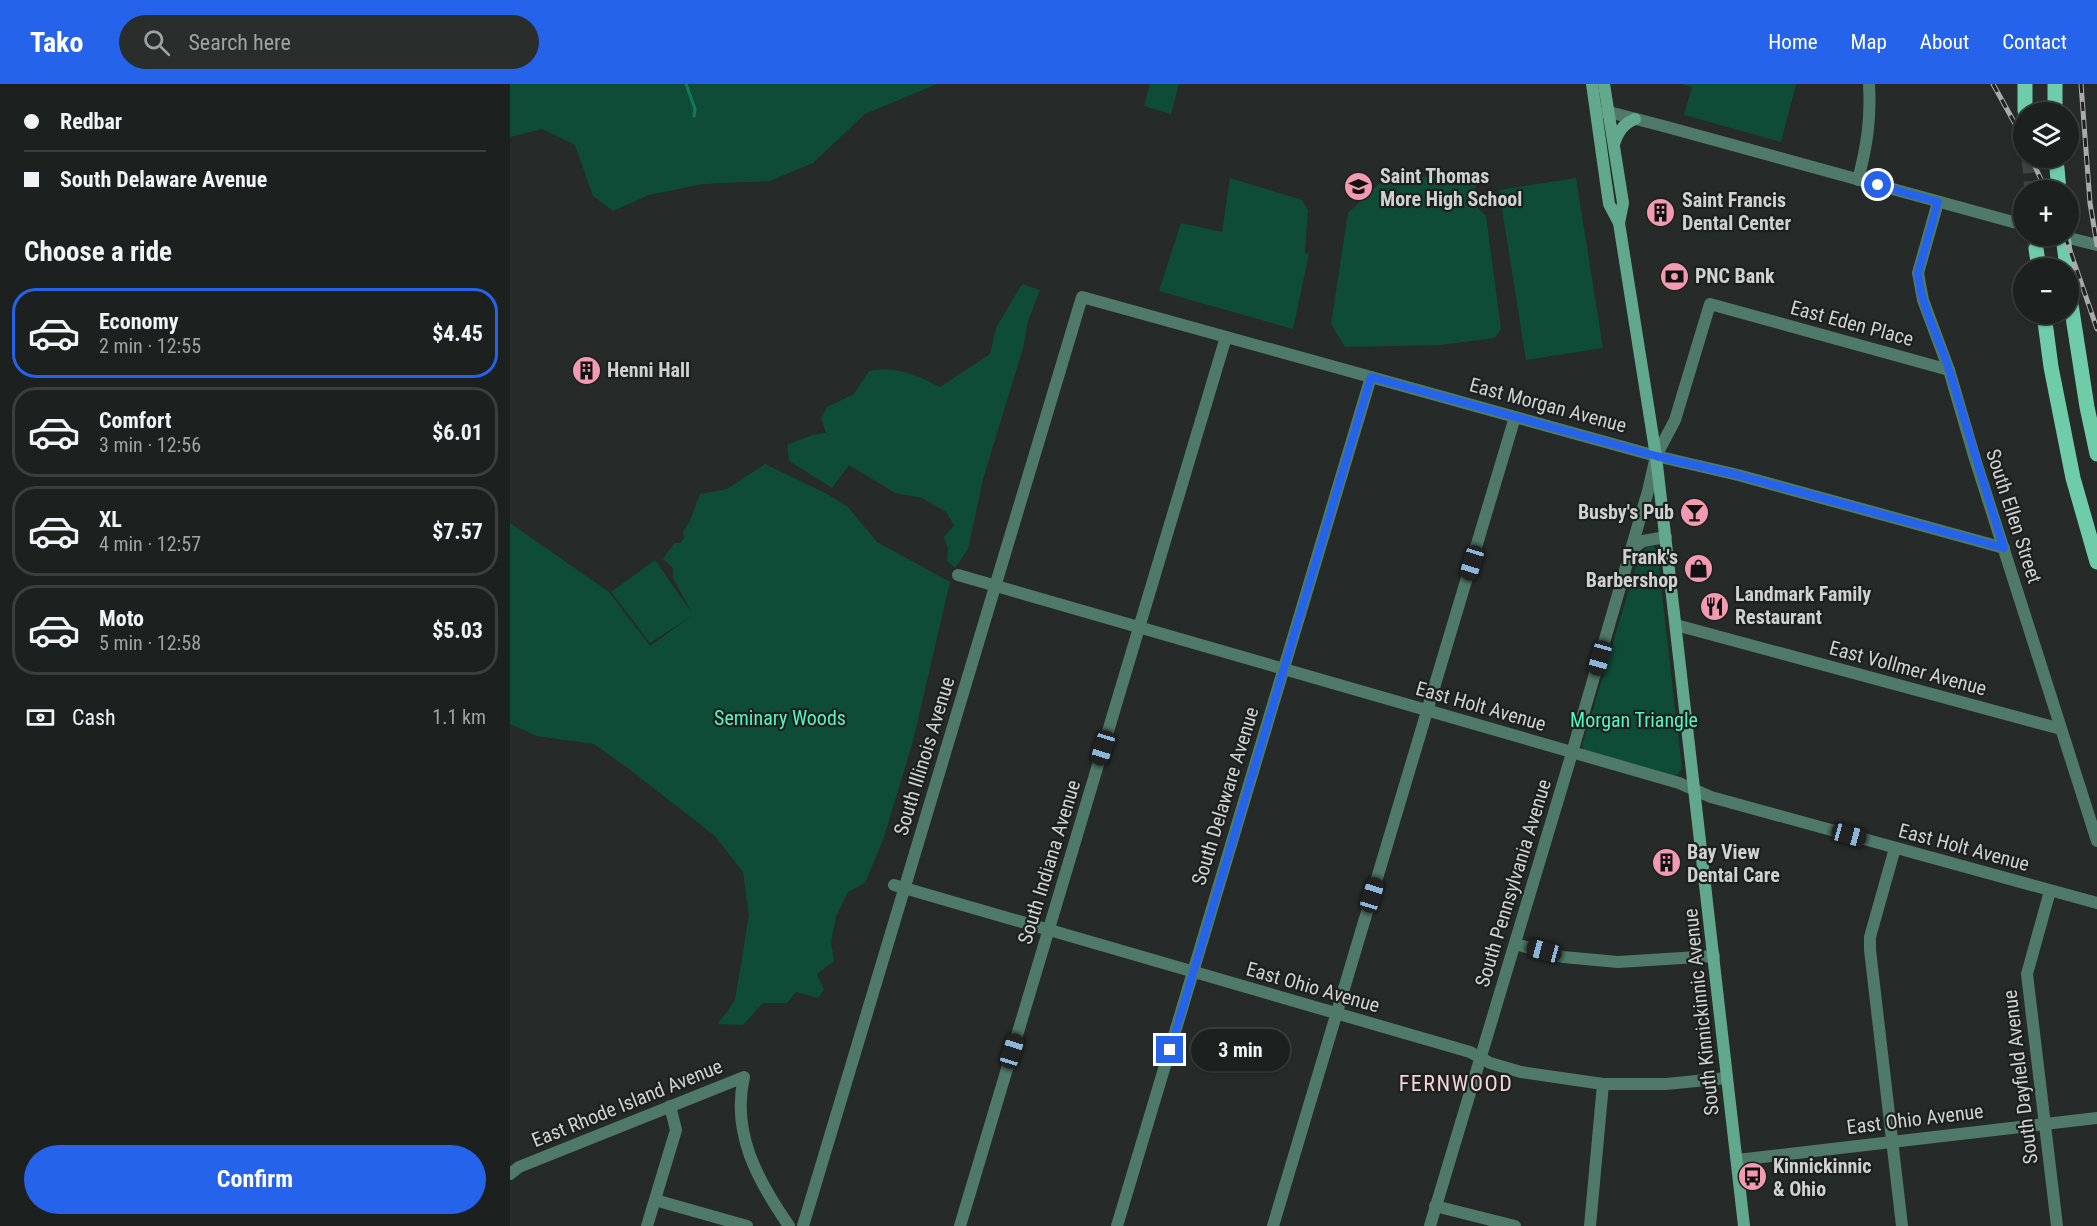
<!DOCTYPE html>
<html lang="en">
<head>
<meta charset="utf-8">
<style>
  body { margin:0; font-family:"Roboto Condensed",sans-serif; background:#292d2b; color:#f1f3f6; height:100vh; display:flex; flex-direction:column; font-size:22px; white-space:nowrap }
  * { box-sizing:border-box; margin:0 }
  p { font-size:20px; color:#a0a3a4 }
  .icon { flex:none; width:33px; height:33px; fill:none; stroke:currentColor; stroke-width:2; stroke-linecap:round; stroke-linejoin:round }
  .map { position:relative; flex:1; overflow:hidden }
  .drawer { display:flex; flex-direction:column; background:#1c201e; width:510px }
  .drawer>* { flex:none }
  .hud { display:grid; align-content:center; height:132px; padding:0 24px; background:#1c201e }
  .tools { position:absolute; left:1503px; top:18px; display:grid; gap:12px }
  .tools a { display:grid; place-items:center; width:66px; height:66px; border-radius:50%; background:#1c201e; box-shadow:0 2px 4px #0004,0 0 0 2px #3a3e3c; font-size:30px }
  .end { position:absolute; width:27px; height:27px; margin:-14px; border:8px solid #2563eb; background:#fff; box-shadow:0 0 0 3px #fff }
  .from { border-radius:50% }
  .bubble { position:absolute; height:42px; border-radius:21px; background:#1c201e; box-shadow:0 2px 4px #0004,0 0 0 2px #3a3e3c; font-size:20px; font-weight:700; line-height:42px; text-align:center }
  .car { position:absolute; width:18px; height:36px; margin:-18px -9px; border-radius:8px; box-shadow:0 0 4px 2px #0007; background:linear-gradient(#222 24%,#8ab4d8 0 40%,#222 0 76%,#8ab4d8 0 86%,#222 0) }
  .hud b { display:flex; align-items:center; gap:21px; height:57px; font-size:22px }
  .hud b+b { border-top:2px solid #3a3e3c }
  .hud i { width:15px; height:15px; background:#f1f3f6 }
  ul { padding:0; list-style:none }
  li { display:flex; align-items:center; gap:18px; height:90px; margin:0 12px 9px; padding:0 12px; border:3px solid #3a3e3c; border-radius:24px }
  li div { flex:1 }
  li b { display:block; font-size:22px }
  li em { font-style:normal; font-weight:700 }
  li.active { border-color:#2563eb }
  li>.icon { width:54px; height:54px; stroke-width:1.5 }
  h2 { padding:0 24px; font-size:27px; line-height:72px }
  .pay { display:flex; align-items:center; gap:15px; height:66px; padding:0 24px; font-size:22px }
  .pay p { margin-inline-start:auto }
  .primary-button { display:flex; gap:12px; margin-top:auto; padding:12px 24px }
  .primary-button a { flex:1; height:69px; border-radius:36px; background:#2563eb; color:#fff; font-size:24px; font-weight:700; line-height:69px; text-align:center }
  header { display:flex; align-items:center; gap:36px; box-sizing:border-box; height:84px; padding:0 30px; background:#2563eb; color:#fff }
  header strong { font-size:28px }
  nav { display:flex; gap:33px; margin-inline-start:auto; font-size:21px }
  .search { width:420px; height:54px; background:#292d2b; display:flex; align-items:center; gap:15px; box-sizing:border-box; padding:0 21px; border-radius:33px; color:#a0a3a4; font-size:22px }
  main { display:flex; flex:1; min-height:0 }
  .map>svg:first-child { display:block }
</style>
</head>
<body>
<header>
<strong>Tako</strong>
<div class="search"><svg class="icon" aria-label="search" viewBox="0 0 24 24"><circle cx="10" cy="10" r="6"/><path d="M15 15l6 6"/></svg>Search here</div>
<nav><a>Home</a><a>Map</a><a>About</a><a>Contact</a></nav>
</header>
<main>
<section class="drawer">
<div class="hud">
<b><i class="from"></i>Redbar</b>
<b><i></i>South Delaware Avenue</b>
</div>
<h2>Choose a ride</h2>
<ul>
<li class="active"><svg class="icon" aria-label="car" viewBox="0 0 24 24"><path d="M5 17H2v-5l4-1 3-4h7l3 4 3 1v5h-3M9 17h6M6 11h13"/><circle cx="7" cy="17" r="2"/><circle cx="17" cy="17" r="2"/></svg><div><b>Economy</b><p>2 min · 12:55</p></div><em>$4.45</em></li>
<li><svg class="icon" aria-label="car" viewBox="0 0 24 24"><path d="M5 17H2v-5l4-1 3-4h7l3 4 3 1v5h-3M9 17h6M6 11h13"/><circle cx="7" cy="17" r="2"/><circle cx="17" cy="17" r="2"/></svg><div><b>Comfort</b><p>3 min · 12:56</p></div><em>$6.01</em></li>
<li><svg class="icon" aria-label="car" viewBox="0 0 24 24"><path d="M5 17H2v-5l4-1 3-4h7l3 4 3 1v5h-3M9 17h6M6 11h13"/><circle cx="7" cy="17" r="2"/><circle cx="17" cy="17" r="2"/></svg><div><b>XL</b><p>4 min · 12:57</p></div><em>$7.57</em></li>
<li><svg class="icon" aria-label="car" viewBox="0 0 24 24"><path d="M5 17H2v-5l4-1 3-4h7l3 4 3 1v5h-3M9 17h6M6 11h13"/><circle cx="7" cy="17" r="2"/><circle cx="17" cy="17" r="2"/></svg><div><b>Moto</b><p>5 min · 12:58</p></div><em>$5.03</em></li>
</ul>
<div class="pay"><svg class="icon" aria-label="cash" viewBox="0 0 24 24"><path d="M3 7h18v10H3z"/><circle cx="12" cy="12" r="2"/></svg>Cash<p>1.1 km</p></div>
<div class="primary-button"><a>Confirm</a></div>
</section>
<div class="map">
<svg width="1587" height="1142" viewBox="0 0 1587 1142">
  <rect width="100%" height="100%" fill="#262a28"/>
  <g fill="#0e4c38">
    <polygon points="0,0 427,0 355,30 303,79 260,97 192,100 139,111 103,127 83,112 65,61 32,45 0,53"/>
    <polygon points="640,0 669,0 661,30 634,22"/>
    <polygon points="1172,0 1286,0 1271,58 1174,31 1182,3"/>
    <polygon points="940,90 965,99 968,124 976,132 991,245 985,254 930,261 835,263 821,240 838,129 870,99"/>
    <polygon points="720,94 792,116 798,126 795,169 799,170 783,245 649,207 671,139 712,148"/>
    <polygon points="1066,94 1093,264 1016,276 989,106"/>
    <path d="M512,200L530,206L518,237L513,264L473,395L458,465L445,484L437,477L438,465L434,453L444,441L436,428L412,414L385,409L339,381L322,404L279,377L277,361L302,351L316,349L311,334L317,323L344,310L359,287C387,282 406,291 430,303L480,270L486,244Z"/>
    <polygon points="255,380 317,410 338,423 367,458 440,498 403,657 374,753 355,799 338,808 326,832 321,858 324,877 307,890 314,906 308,914 286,908 277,919 253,919 233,941 208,940 225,916 239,831 233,788 205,752 119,685 84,660 27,652 0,640 0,439 99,508 140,562 183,531 140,559 101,508 145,476 182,529 163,494 163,484 153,475 164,459 170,459 174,454 173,447 179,439 190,410 217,405"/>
    <polygon points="1143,462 1147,466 1172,685 1166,692 1075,667 1072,662 1129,472 1137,463"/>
  </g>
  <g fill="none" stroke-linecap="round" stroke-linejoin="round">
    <polyline stroke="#16785a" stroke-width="3" points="176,0 185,25 184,32"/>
    <g stroke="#404341" stroke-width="15" stroke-dasharray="15 8" stroke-linecap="butt">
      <polyline points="1519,74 1522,106"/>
      <polyline points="1525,152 1526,165"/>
    </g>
    <g stroke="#4f7a69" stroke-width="12">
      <polyline points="1089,29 1099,28 1157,43 1514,141"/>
      <path d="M1348,96C1357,61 1361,36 1359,0"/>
      <polyline points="1428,118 1408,189 1413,216 1439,286 1465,375 1587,757"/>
      <polyline points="1551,152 1587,161"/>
      <polyline points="1121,466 1133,457 1156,453"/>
      <polyline points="448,491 1169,699 1201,713 1587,819"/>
      <polyline points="1166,541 1551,645"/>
      <polyline points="1385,764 1360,853 1360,866 1392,1142"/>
      <polyline points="384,801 960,968 980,979 1011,988 1093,1000 1156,1000 1217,994"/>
      <polyline points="1540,807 1517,890 1547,1142"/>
      <polyline points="1005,860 1053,873 1108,878 1204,872"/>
      <polyline points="1227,1076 1587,1034"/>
      <path d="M0,1090L9,1083L234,993C221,1049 248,1097 279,1142"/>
      <polyline points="145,1116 237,1142"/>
      <polyline points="925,1122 1005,1142"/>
      <polyline points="137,1142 166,1046 160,1022"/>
      <polyline points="293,1142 572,213 1146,372 1228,391 1494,464"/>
      <polyline points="450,1142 716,253"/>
      <polyline points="607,1142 861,293"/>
      <polyline points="763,1142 1005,333"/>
      <polyline points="920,1142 1059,679 1138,407 1146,372 1165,336 1200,220 1439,286"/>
      <polyline points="1080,1142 1093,1000"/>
    </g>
    <g stroke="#62a88d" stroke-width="12">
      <polyline points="1082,0 1099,120 1109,139 1146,372 1234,1142"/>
      <polyline points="1094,0 1113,119 1109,139"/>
      <path d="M1104,60C1108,48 1113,40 1125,35"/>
    </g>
    <g stroke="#6fcca8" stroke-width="15">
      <polyline points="1515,0 1515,27"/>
      <polyline points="1545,0 1545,28"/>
      <polyline points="1546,74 1549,106"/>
      <polyline points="1553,152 1557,184"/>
      <polyline points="1526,165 1529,184"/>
      <polyline points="1558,201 1577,323 1587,370"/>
      <polyline points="1534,230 1541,283 1563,394 1587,478"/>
    </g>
    <defs>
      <g id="rail">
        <polyline points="1483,0 1514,56"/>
        <polyline points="1571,0 1580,119 1587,161"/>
        <polyline points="1521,74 1536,106"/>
        <polyline points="1555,152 1587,245"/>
      </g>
    </defs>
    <use href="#rail" stroke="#a9abaa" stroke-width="5"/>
    <use href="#rail" stroke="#1c201e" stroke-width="3" stroke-dasharray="9" stroke-linecap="butt"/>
  </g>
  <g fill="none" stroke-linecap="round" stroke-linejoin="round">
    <path stroke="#2563eb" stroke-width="8" d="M660,966L861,293L1146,372L1228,391L1494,464C1475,406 1458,347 1440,289C1430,255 1411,224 1408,189L1428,118L1368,101"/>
  </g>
  <defs>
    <symbol id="school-disc" viewBox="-11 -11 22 22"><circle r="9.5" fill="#f29ab0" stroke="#1c201e"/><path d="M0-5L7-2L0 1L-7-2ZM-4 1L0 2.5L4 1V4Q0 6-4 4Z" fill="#111"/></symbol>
    <symbol id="building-disc" viewBox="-11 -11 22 22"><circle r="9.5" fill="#f29ab0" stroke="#1c201e"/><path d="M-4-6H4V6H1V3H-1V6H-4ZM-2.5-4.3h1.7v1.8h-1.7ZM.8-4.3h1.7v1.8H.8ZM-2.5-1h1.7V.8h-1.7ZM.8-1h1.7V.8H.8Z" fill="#111"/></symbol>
    <symbol id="bank-disc" viewBox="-11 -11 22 22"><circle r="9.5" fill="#f29ab0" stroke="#1c201e"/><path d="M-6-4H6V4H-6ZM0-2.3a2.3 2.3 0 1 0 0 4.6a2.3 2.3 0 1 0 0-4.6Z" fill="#111"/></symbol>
    <symbol id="bar-disc" viewBox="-11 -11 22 22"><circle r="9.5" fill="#f29ab0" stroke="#1c201e"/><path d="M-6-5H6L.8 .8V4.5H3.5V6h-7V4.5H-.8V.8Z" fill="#111"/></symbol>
    <symbol id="shop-disc" viewBox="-11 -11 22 22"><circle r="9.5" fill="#f29ab0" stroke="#1c201e"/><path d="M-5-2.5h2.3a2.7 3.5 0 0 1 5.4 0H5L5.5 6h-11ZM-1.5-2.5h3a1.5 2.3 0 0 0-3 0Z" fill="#111"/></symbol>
    <symbol id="restaurant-disc" viewBox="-11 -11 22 22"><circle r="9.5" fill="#f29ab0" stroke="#1c201e"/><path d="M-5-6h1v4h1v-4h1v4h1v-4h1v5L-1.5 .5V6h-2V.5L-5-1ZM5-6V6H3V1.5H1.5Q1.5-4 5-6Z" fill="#111"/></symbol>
    <symbol id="bus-disc" viewBox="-11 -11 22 22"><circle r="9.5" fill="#f29ab0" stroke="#1c201e"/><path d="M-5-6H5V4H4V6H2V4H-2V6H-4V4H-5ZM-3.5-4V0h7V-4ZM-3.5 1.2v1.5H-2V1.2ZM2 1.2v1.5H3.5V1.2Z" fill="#111"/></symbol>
  </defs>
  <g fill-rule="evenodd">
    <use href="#school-disc" x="832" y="86" width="33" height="33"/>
    <use href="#building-disc" x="1134" y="112" width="33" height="33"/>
    <use href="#bank-disc" x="1148" y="176" width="33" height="33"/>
    <use href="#building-disc" x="60" y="270" width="33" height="33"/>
    <use href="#bar-disc" x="1168" y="412" width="33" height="33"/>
    <use href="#shop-disc" x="1172" y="468" width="33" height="33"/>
    <use href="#restaurant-disc" x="1188" y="506" width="33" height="33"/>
    <use href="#building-disc" x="1140" y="762" width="33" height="33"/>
    <use href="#bus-disc" x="1226" y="1076" width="33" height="33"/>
  </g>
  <g text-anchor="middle" stroke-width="4.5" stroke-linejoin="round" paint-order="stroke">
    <g font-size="20" font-weight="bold" fill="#d0d2d1" stroke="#1c201e" text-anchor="start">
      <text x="870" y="99">Saint Thomas<tspan x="870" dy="23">More High School</tspan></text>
      <text x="1172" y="123">Saint Francis<tspan x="1172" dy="23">Dental Center</tspan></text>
      <text x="1185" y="199">PNC Bank</text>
      <text x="97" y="293">Henni Hall</text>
      <text x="1164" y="435" text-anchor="end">Busby's Pub</text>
      <text x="1168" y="480" text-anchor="end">Frank's<tspan x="1168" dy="23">Barbershop</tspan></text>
      <text x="1225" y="517">Landmark Family<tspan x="1225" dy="23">Restaurant</tspan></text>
      <text x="1177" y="775">Bay View<tspan x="1177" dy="23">Dental Care</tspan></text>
      <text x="1263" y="1089">Kinnickinnic<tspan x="1263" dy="23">&amp; Ohio</tspan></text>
    </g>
    <g font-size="20" fill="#d0d2d1" stroke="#1c201e">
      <text transform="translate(1342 239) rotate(15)" y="7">East Eden Place</text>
      <text transform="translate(1038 321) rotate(15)" y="7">East Morgan Avenue</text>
      <text transform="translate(1504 432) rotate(72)" y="7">South Ellen Street</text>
      <text transform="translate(1398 584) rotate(15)" y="7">East Vollmer Avenue</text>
      <text transform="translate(971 622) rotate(16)" y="7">East Holt Avenue</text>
      <text transform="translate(414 672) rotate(-73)" y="7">South Illinois Avenue</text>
      <text transform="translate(715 712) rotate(-73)" y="7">South Delaware Avenue</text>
      <text transform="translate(1454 763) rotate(15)" y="7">East Holt Avenue</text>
      <text transform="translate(539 778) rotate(-73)" y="7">South Indiana Avenue</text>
      <text transform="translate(1003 799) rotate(-73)" y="7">South Pennsylvania Avenue</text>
      <text transform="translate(803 903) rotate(16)" y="7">East Ohio Avenue</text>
      <text transform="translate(1191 928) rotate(-96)" y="7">South Kinnickinnic Avenue</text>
      <text transform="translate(1510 993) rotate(-97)" y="7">South Dayfield Avenue</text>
      <text transform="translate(117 1019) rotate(-22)" y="7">East Rhode Island Avenue</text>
      <text transform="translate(1405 1035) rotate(-7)" y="7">East Ohio Avenue</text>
    </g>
    <g font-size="20" fill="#57f5bf" stroke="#1c201e">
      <text x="270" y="641">Seminary Woods</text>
      <text x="1124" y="643">Morgan Triangle</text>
    </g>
    <g font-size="22" letter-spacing="1.5" fill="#f6d3da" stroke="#1c201e">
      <text x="946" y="1007">FERNWOOD</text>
    </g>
  </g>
</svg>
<div class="tools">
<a><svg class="icon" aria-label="layers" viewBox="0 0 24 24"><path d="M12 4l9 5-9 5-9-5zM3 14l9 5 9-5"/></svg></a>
<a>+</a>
<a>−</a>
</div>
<i class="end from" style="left:1368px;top:101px"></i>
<i class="end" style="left:660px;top:966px"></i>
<div class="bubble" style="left:681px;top:945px;width:99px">3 min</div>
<i class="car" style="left:962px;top:479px;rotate:197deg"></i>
<i class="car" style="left:1090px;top:574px;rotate:196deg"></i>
<i class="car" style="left:593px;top:664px;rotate:197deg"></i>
<i class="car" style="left:1339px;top:751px;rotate:105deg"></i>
<i class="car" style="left:862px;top:811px;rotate:17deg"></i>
<i class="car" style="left:1034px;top:867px;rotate:285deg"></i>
<i class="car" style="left:502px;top:967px;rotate:17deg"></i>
</div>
</main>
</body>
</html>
